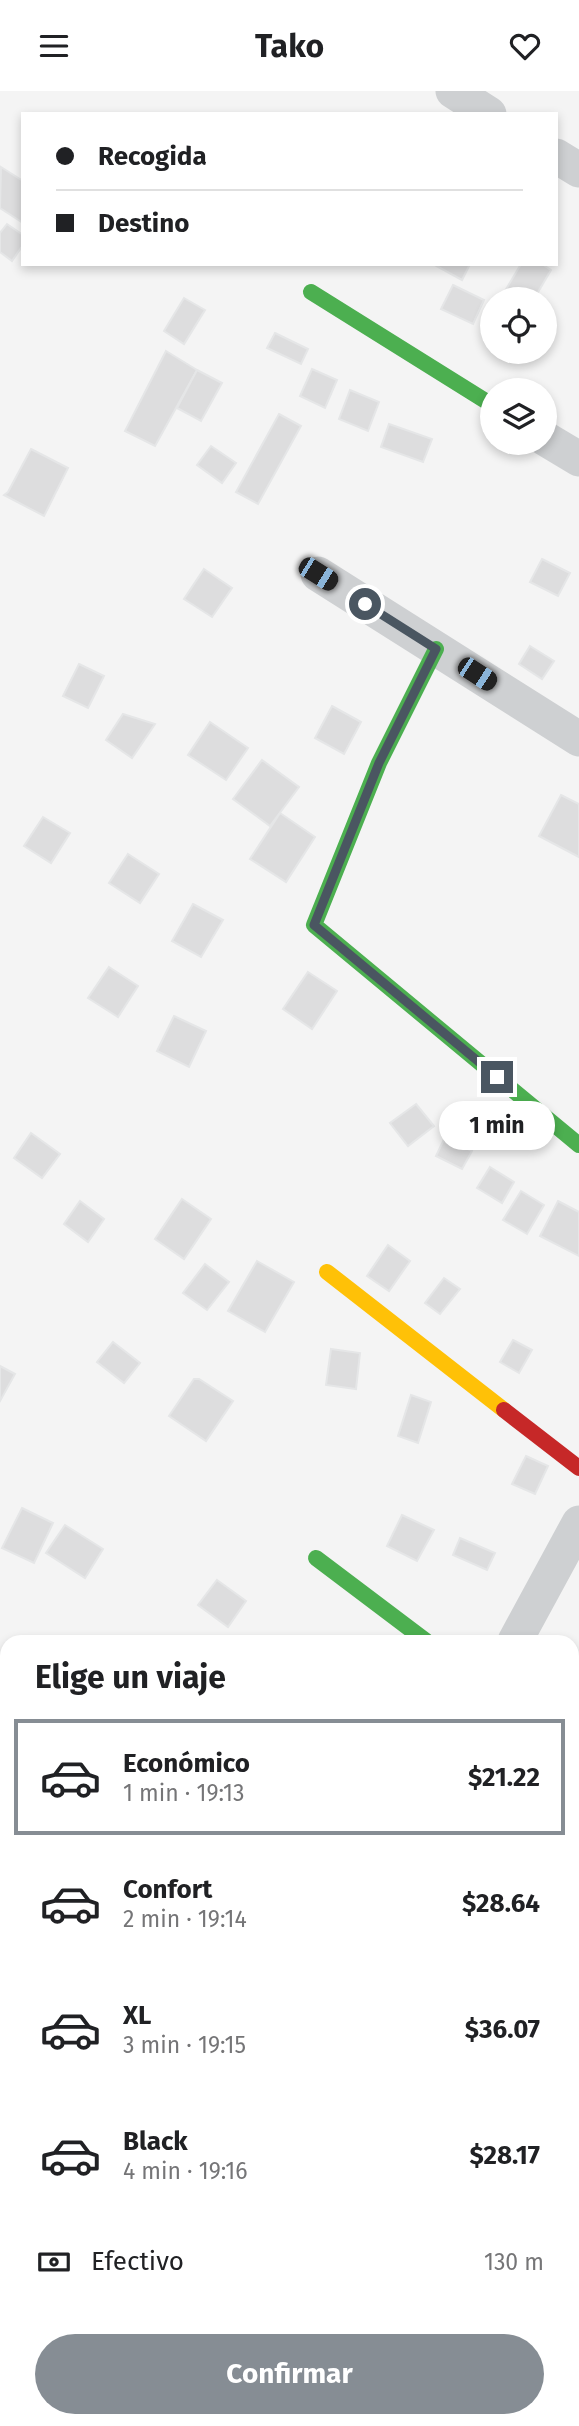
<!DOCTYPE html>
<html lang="es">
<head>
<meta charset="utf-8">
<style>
  body { margin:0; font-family:"Fira Sans",sans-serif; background:#f2f2f2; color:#202124; height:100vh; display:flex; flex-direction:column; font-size:26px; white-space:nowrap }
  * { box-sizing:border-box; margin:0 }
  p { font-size:23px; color:#757577 }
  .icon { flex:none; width:38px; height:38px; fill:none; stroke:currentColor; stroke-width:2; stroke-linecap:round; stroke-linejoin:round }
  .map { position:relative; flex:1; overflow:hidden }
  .side { position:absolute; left:0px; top:1544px; width:579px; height:793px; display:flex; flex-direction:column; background:#fff; border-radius:21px 21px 0 0; box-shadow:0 4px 10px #0003 }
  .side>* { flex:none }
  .guide { position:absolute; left:21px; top:21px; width:537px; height:154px; border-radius:0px; box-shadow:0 4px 10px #0003; display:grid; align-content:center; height:154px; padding:0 35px; background:#fff }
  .controls { position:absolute; left:480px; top:196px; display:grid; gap:14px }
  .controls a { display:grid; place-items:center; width:77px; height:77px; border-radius:50%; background:#fff; box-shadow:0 4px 10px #0003; font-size:35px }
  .end { position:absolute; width:32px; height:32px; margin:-16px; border:9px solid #4a5661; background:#fff; box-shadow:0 0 0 4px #fff }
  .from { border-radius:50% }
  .bubble { position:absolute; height:49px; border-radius:24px; background:#fff; box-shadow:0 4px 10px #0003; font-size:23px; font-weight:700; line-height:49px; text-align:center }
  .car { position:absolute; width:21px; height:42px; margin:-21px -10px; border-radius:9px; box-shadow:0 0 5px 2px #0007; background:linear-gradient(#222 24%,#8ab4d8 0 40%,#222 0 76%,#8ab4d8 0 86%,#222 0) }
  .guide b { display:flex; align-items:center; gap:24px; height:66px; font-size:26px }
  .guide b+b { border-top:2px solid #e0e0e0 }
  .guide i { width:18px; height:18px; background:#202124 }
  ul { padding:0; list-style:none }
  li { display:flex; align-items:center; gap:21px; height:116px; margin:0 14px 10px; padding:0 21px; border:4px solid transparent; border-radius:0px }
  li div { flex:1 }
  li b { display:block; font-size:26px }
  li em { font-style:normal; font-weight:700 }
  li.on { border-color:#868d94 }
  li>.icon { width:63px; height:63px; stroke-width:1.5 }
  h2 { padding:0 35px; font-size:32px; line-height:84px }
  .pay { display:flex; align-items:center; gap:18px; height:77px; padding:0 35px; font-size:26px }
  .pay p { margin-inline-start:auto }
  .action { display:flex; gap:14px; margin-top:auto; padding:14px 35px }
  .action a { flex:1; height:80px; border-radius:42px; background:#868d94; color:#fff; font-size:28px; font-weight:700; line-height:80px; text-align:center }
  header { display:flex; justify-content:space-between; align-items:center; height:91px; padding:0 35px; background:#fff; font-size:32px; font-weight:700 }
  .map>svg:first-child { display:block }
</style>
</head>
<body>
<header><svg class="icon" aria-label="menu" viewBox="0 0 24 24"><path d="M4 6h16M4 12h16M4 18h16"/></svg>Tako<svg class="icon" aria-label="heart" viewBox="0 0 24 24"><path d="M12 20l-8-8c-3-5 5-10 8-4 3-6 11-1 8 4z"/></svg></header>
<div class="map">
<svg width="579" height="2335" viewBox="0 0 579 2335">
  <rect width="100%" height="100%" fill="#f4f4f4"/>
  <g fill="#ddddde" stroke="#e5e6e7" stroke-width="2">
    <polygon points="1,76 23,90 23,132 0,117"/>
    <polygon points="7,133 23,144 23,154 12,170 0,161 0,142"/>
    <polygon points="433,173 470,173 462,189"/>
    <polygon points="521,173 542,173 551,179 534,208 508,208 502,205"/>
    <polygon points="453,194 484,209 473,233 441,218"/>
    <polygon points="184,207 205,219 184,253 164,240"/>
    <polygon points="275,242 308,258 301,273 267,257"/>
    <polygon points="166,260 197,279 155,355 125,340"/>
    <polygon points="312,278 337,289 325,317 300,305"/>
    <polygon points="197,279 222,292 201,330 177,317"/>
    <polygon points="350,299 379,311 368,340 339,328"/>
    <polygon points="279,323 301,335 258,413 236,401"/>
    <polygon points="389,333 432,348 423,371 381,356"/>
    <polygon points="211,355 236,372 222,392 197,374"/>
    <polygon points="31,358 68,377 44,425 4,404 8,401"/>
    <polygon points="542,468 570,482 558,505 530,491"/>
    <polygon points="204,478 232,497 212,526 184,508"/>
    <polygon points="530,555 554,570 542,588 519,573"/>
    <polygon points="79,573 104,585 88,617 63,605"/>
    <polygon points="332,615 361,631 344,663 315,647"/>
    <polygon points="123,623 155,633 132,667 106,649"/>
    <polygon points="210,631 248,657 226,689 188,664"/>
    <polygon points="262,669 299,696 270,735 233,708"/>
    <polygon points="561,704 579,713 579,766 539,745"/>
    <polygon points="280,722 315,746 286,791 250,768"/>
    <polygon points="43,726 70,742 51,772 24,755"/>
    <polygon points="128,763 159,783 140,812 109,792"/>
    <polygon points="193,813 223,829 201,866 172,850"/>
    <polygon points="109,876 138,895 118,926 88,907"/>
    <polygon points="308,881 337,900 312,938 283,918"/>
    <polygon points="174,925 206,940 189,976 157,960"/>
    <polygon points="416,1013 434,1035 408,1055 390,1032"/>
    <polygon points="31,1042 60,1063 42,1087 14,1067"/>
    <polygon points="445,1046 472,1060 462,1078 436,1065"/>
    <polygon points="490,1076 514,1091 502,1112 477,1097"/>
    <polygon points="521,1100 544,1114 527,1143 503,1129"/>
    <polygon points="182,1108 211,1128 184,1168 155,1148"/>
    <polygon points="80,1110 104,1128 88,1151 64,1133"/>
    <polygon points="558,1110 579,1121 579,1165 540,1145"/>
    <polygon points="388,1154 410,1170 389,1200 367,1185"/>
    <polygon points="257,1170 294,1191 265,1241 228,1220"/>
    <polygon points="205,1173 229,1191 207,1219 183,1202"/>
    <polygon points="444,1187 460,1198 440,1223 425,1212"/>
    <polygon points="513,1249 532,1259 519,1282 500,1271"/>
    <polygon points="113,1251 140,1272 124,1292 97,1271"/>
    <polygon points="331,1258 360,1262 356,1298 326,1294"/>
    <polygon points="0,1275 15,1283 0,1310"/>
    <polygon points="194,1288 199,1288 233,1310 206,1350 169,1325"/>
    <polygon points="411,1304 431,1311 418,1352 398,1345"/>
    <polygon points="526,1365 548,1375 535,1403 512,1393"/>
    <polygon points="22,1417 53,1432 34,1472 2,1457"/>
    <polygon points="402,1424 434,1439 417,1470 387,1455"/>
    <polygon points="65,1434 103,1458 85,1487 46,1462"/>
    <polygon points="460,1447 495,1462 487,1479 453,1464"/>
    <polygon points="217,1489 246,1510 228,1536 198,1514"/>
    <polygon points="7,1573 7,1612 0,1607 0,1585"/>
    <polygon points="7,1747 7,1778 0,1774 0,1758"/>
    <polygon points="5,1918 7,1919 7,1969 0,1965 0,1926"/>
    <polygon points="577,2193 579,2194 579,2261 572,2258 572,2202"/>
    <polygon points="130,2329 175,2329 171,2335 127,2335"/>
  </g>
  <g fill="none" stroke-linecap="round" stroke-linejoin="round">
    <g stroke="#ced0d2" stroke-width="35">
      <polyline points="453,0 489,23"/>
      <polyline points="556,65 579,79"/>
      <polyline points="544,347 579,368"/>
      <polyline points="318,483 579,648"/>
      <polyline points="515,1550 579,1432"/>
      <polyline points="572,1662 579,1667"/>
      <polyline points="572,1977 579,1982"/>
      <polyline points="572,2283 579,2288"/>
    </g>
    <g stroke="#4caf50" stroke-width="16">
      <polyline points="311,201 492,314"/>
      <polyline points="436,558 379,672 314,834 579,1054"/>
      <polyline points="316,1467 426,1550"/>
    </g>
    <polyline stroke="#ffc107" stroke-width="16" points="327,1181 504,1319"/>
    <polyline stroke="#c62828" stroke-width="16" points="504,1319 579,1377"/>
  </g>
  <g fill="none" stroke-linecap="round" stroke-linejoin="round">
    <polyline stroke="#4a5661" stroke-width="9" points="365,513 436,558 379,672 314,834 497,986"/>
  </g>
</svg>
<div class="controls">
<a><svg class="icon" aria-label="locate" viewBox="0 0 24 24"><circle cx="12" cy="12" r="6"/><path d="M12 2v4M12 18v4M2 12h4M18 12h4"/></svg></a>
<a><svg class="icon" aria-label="layers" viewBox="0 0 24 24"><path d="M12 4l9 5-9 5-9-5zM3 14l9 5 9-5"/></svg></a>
</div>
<i class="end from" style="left:365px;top:513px"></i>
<i class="end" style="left:497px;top:986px"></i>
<div class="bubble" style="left:439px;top:1010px;width:116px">1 min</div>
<i class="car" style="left:318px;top:483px;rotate:122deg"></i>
<i class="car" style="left:477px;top:583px;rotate:123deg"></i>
<div class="guide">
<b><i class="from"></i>Recogida</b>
<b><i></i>Destino</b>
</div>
<section class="side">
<h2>Elige un viaje</h2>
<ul>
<li class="on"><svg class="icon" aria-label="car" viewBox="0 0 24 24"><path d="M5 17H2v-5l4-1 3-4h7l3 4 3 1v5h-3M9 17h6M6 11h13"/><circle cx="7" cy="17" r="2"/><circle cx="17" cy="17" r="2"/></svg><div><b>Económico</b><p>1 min · 19:13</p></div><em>$21.22</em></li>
<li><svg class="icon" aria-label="car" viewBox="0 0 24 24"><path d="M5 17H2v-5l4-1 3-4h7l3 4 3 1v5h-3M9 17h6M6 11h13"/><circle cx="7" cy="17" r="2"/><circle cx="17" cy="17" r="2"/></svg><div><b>Confort</b><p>2 min · 19:14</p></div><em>$28.64</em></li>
<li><svg class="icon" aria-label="car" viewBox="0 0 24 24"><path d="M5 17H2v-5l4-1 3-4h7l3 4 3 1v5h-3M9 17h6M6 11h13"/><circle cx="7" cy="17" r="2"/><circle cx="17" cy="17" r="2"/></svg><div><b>XL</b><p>3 min · 19:15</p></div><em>$36.07</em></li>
<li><svg class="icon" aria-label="car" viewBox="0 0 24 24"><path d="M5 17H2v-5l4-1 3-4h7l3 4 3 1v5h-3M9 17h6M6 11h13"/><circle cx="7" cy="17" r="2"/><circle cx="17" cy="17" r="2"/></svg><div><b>Black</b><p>4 min · 19:16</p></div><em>$28.17</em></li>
</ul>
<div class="pay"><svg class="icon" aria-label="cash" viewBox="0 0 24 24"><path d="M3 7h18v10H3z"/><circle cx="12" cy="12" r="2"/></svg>Efectivo<p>130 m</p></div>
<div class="action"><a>Confirmar</a></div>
</section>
</div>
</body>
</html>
